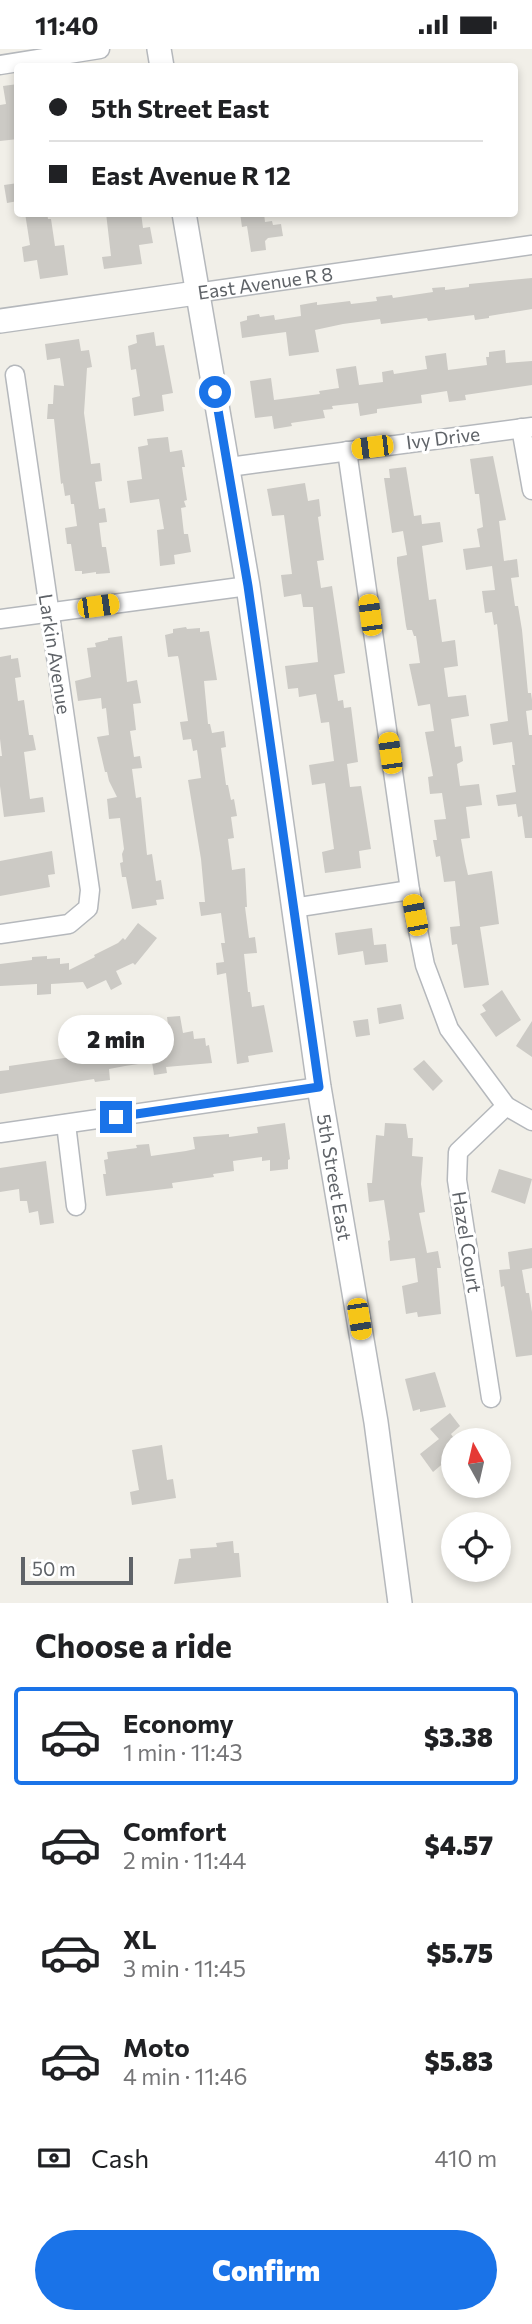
<!DOCTYPE html>
<html lang="en">
<head>
<meta charset="utf-8">
<style>
  body { margin:0; font-family:Commissioner,sans-serif; background:#f2f2f2; color:#202124; height:100vh; display:flex; flex-direction:column; font-size:26px; white-space:nowrap }
  * { box-sizing:border-box; margin:0 }
  p { font-size:23px; color:#757577 }
  .icon { flex:none; width:38px; height:38px; fill:none; stroke:currentColor; stroke-width:2; stroke-linecap:round; stroke-linejoin:round }
  .map { position:relative; height:1554px; overflow:hidden }
  .details { display:flex; flex-direction:column; background:#fff; flex:1 }
  .details>* { flex:none }
  .guide { position:absolute; left:14px; top:14px; width:504px; height:154px; border-radius:7px; box-shadow:0 4px 10px #0003; display:grid; align-content:center; height:154px; padding:0 35px; background:#fff }
  .needle { width:46px; rotate:352deg }
  .buttons { position:absolute; left:441px; top:1379px; display:grid; gap:14px }
  .buttons a { display:grid; place-items:center; width:70px; height:70px; border-radius:50%; background:#fff; box-shadow:0 4px 10px #0003; font-size:35px }
  .scale { position:absolute; left:21px; bottom:18px; width:112px; box-sizing:border-box; padding-left:7px; border:4px solid #5f6368; border-top:0; font-size:19px; line-height:24px; white-space:nowrap; color:#5f6368; -webkit-text-stroke:5px #fff; paint-order:stroke }
  .end { position:absolute; width:32px; height:32px; margin:-16px; border:9px solid #1a73e8; background:#fff; box-shadow:0 0 0 4px #fff }
  .from { border-radius:50% }
  .bubble { position:absolute; height:49px; border-radius:24px; background:#fff; box-shadow:0 4px 10px #0003; font-size:23px; font-weight:800; line-height:49px; text-align:center }
  .car { position:absolute; width:21px; height:42px; margin:-21px -10px; border-radius:9px; box-shadow:0 0 5px 2px #0007; background:linear-gradient(#f5c518 24%,#345 0 40%,#f5c518 0 76%,#345 0 86%,#f5c518 0) }
  .guide b { display:flex; align-items:center; gap:24px; height:66px; font-size:26px }
  .guide b+b { border-top:2px solid #e0e0e0 }
  .guide i { width:18px; height:18px; background:#202124 }
  ul { padding:0; list-style:none }
  li { display:flex; align-items:center; gap:21px; height:98px; margin:0 14px 10px; padding:0 21px; border:4px solid transparent; border-radius:7px }
  li div { flex:1 }
  li b { display:block; font-size:26px }
  li em { font-style:normal; font-weight:800 }
  li.selected { border-color:#1a73e8 }
  li>.icon { width:63px; height:63px; stroke-width:1.5 }
  h2 { padding:0 35px; font-size:32px; line-height:84px }
  .pay { display:flex; align-items:center; gap:18px; height:77px; padding:0 35px; font-size:26px }
  .pay p { margin-inline-start:auto }
  .action { display:flex; gap:14px; margin-top:auto; padding:14px 35px }
  .action a { flex:1; height:80px; border-radius:42px; background:#1a73e8; color:#fff; font-size:28px; font-weight:800; line-height:80px; text-align:center }
  .status { display:flex; justify-content:space-between; align-items:center; height:49px; padding:0 35px; background:#fff; direction:ltr }
  .status svg { height:19px; fill:currentColor }
  .map>svg:first-child { display:block }
</style>
</head>
<body>
<div class="status"><b>11:40</b><svg viewBox="0 0 49 12"><path d="M0 12V9h3v3zM5 12V6h3v6zM10 12V3h3v9zM15 12V0h3v12zM26 1h20v11H26zM47 4h2v5h-2z"/></svg></div>
<div class="map">
<svg width="532" height="1554" viewBox="0 0 532 1554">
  <rect width="100%" height="100%" fill="#f1efe8"/>
  <g fill="#cccac5">
    <polygon points="18,35 18,90 0,92 0,56 6,55 3,37"/>
    <polygon points="18,134 18,152 7,154 4,136"/>
    <polygon points="25,164 47,164 48,170 51,170 55,197 64,196 68,226 40,230 37,211 24,213 22,198 30,196"/>
    <polygon points="106,164 141,164 143,179 150,178 153,194 139,196 142,215 104,220 102,208 111,207"/>
    <polygon points="240,164 264,164 265,173 272,172 273,176 281,175 283,187 268,189 265,192 266,201 251,203 247,177 242,178"/>
    <polygon points="532,229 532,260 489,267 489,269 475,271 474,266 428,272 427,269 381,275 380,270 343,275 315,281 319,303 289,307 286,283 242,289 240,273 247,271 247,267 259,265 260,268 274,266 275,271 301,267 300,256 317,253 317,256 350,252 351,255 377,252 376,248 392,246 393,249 433,243 432,239 445,238 445,241 469,238 469,235"/>
    <polygon points="154,283 156,297 164,296 173,344 162,346 164,362 134,367 132,349 140,347 136,320 131,321 128,297 137,294 136,286"/>
    <polygon points="79,290 81,302 89,301 92,318 87,319 84,364 91,415 100,414 102,432 95,433 99,460 105,459 107,473 99,474 102,498 106,498 110,524 96,525 96,523 82,525 82,522 75,522 71,495 67,495 65,479 77,477 74,455 71,455 70,446 65,447 63,434 61,435 54,370 47,370 48,355 53,355 54,336 64,337 60,309 47,311 45,295"/>
    <polygon points="505,301 506,314 532,312 532,336 465,346 466,351 449,353 447,342 421,346 422,354 377,360 377,364 360,367 358,354 332,357 333,360 323,361 325,369 291,374 292,377 274,380 272,367 255,369 250,332 271,329 274,351 320,345 319,342 339,339 336,320 356,317 359,336 383,333 382,323 393,321 394,325 427,320 425,307 446,304 448,321 487,316 486,308 489,308 489,303"/>
    <polygon points="168,388 170,403 182,401 185,418 182,418 187,451 184,452 186,458 181,459 184,485 188,485 191,503 174,506 175,515 160,517 157,481 164,480 159,450 130,454 127,432 142,430 138,398 148,396 147,390"/>
    <polygon points="493,407 506,471 499,472 504,512 517,510 519,528 511,529 515,557 518,557 522,581 528,644 531,644 532,651 532,661 526,662 529,686 532,686 532,789 525,789 522,767 518,768 516,755 498,757 496,746 516,743 512,716 515,716 512,693 493,696 490,675 508,672 497,575 494,576 492,563 485,564 482,542 495,541 492,517 466,521 463,500 480,498 477,480 483,478 479,445 475,445 470,410"/>
    <polygon points="406,418 414,467 421,466 422,475 440,473 443,493 422,497 429,551 436,550 442,593 455,591 458,617 444,619 448,648 466,646 469,667 451,670 455,698 461,697 463,712 457,715 460,737 479,735 482,756 466,758 470,789 461,790 465,813 468,826 492,822 495,844 499,875 480,878 489,936 464,939 457,895 452,896 450,878 460,877 455,832 444,833 440,807 436,808 433,791 437,791 434,771 446,770 442,744 430,745 428,728 433,727 425,683 434,682 430,655 418,657 409,615 420,614 416,587 414,587 412,581 407,581 406,577 397,514 397,508 407,506 403,482 392,484 384,429 390,429 389,420"/>
    <polygon points="305,434 308,452 319,450 321,467 318,468 324,511 317,512 321,539 332,537 345,624 334,626 338,652 343,651 344,659 351,658 358,713 347,715 350,738 361,737 371,800 359,802 361,819 325,824 322,803 334,800 325,734 312,736 309,716 334,712 329,673 321,674 316,645 299,648 298,639 288,640 285,617 318,613 313,558 303,558 301,545 284,548 281,526 292,525 284,466 272,467 267,440"/>
    <polygon points="186,578 187,580 200,579 200,583 209,582 217,631 204,632 208,675 210,675 212,684 224,682 226,698 221,699 226,736 228,736 231,751 234,750 237,767 231,768 234,789 228,790 232,821 245,819 247,858 245,858 249,889 255,888 257,904 244,905 248,943 250,943 252,958 264,956 273,1003 248,1007 249,1013 237,1015 226,924 217,926 216,914 224,913 221,894 225,894 221,864 201,867 199,853 205,853 201,810 188,731 201,729 197,701 193,702 191,690 183,691 180,673 188,672 179,611 178,607 168,608 165,586 173,584 173,580"/>
    <polygon points="122,587 127,633 137,631 141,654 133,655 136,681 130,682 134,708 140,707 142,719 132,720 136,749 141,748 147,806 152,805 156,832 161,831 164,850 156,851 157,856 132,860 126,828 122,828 120,814 123,813 122,805 124,800 120,769 109,770 107,750 117,748 109,732 107,723 105,723 97,688 109,686 106,659 102,660 101,649 78,652 75,632 91,628 87,599 96,598 95,594 108,591 108,589"/>
    <polygon points="11,606 11,610 18,609 21,628 15,629 18,652 24,651 29,686 33,686 36,701 24,703 30,750 43,748 45,763 4,768 0,737 0,707 2,707 0,690 0,608"/>
    <polygon points="52,802 55,825 48,826 50,838 0,847 0,812"/>
    <polygon points="138,874 157,889 135,916 133,914 116,922 122,935 111,941 106,931 87,940 83,933 51,935 51,945 37,946 37,935 0,937 0,915 32,911 32,908 47,907 47,910 60,909 60,915 69,914 69,921 95,908 94,906 118,894 123,889 125,891"/>
    <polygon points="372,879 374,896 386,895 388,913 365,916 363,902 338,906 335,884"/>
    <polygon points="502,941 521,971 496,988 480,965 486,962 482,956"/>
    <polygon points="401,955 404,970 379,975 377,959"/>
    <polygon points="180,967 183,984 193,982 194,990 205,989 206,997 209,996 212,1014 166,1018 167,1024 154,1026 152,1013 125,1017 109,1020 110,1031 95,1033 94,1030 0,1045 0,1022 9,1021 9,1017 92,1005 91,1001 134,995 134,989 169,984 167,968"/>
    <polygon points="368,970 370,986 356,988 353,972"/>
    <polygon points="532,972 532,1008 516,997"/>
    <polygon points="424,1011 443,1032 433,1042 413,1020"/>
    <polygon points="285,1074 290,1110 288,1111 288,1120 270,1122 270,1111 262,1112 262,1108 233,1112 234,1122 213,1125 214,1128 172,1134 173,1139 106,1147 103,1125 106,1125 104,1111 108,1110 107,1103 137,1099 136,1096 149,1095 151,1107 186,1102 195,1100 193,1088 229,1085 229,1088 258,1084 257,1078"/>
    <polygon points="385,1074 406,1075 408,1089 413,1089 412,1107 423,1108 421,1135 425,1163 419,1164 427,1204 438,1202 441,1219 437,1219 441,1265 418,1268 417,1263 406,1265 402,1237 418,1233 415,1209 390,1212 388,1192 390,1191 384,1151 369,1153 367,1134 372,1134 376,1086 384,1087"/>
    <polygon points="46,1112 54,1174 40,1176 38,1162 29,1164 27,1152 20,1152 19,1140 0,1143 0,1119"/>
    <polygon points="499,1120 532,1130 525,1155 491,1143"/>
    <polygon points="532,1199 532,1219 522,1221 526,1244 529,1244 532,1263 532,1306 516,1308 504,1237 501,1238 499,1221 510,1220 508,1203"/>
    <polygon points="435,1323 446,1358 420,1363 420,1360 413,1362 405,1330"/>
    <polygon points="450,1364 460,1377 451,1385 453,1388 453,1406 433,1423 420,1405 439,1390 430,1380"/>
    <polygon points="162,1396 167,1431 173,1430 176,1449 132,1456 130,1443 139,1441 132,1401"/>
    <polygon points="233,1492 234,1504 239,1504 241,1528 174,1535 179,1510 191,1509 190,1500 217,1498 216,1494"/>
  </g>
  <g fill="none" stroke-linecap="round" stroke-linejoin="round">
    <defs>
      <g id="minor">
        <polyline points="0,16 100,0"/>
        <path id="s1" d="M196,244L532,196"/>
        <polyline points="521,379 532,441"/>
        <polyline points="347,402 410,841 425,916 449,980 506,1057 532,1072"/>
        <polyline points="229,418 532,378"/>
        <polyline points="0,570 248,537"/>
        <polyline points="293,859 410,841"/>
        <polyline points="0,885 69,875 88,859 90,841 15,326"/>
        <polyline points="66,1075 76,1157"/>
        <polyline points="0,1084 319,1038"/>
        <polyline points="491,1349 457,1131 458,1103 506,1057"/>
      </g>
      <g id="tertiary">
        <polyline points="159,0 162,18"/>
        <path id="s2" d="M184,164L248,537L319,1038L376,1373L400,1554"/>
        <polyline points="0,272 196,244"/>
      </g>
    </defs>
    <use href="#minor" stroke="#b5b8bc" stroke-width="21"/>
    <use href="#tertiary" stroke="#b5b8bc" stroke-width="26"/>
    <use href="#minor" stroke="#fff" stroke-width="18"/>
    <use href="#tertiary" stroke="#fff" stroke-width="23"/>
  </g>
  <g fill="none" stroke-linecap="round" stroke-linejoin="round">
    <polyline stroke="#1a73e8" stroke-width="9" points="116,1068 319,1038 248,537 215,343"/>
  </g>
  <g text-anchor="middle" stroke-width="6" stroke-linejoin="round" paint-order="stroke">
    <g font-size="19" fill="#5f6368" stroke="#fff">
      <text dy="7" stroke="none"><textPath href="#s1" startOffset="70">East Avenue R 8</textPath></text>
      <text transform="translate(443 389) rotate(-7)" y="7">Ivy Drive</text>
      <text transform="translate(55 605) rotate(81)" y="7">Larkin Avenue</text>
      <text dy="7" stroke="none"><textPath href="#s2" startOffset="976">5th Street East</textPath></text>
      <text transform="translate(467 1193) rotate(81)" y="7">Hazel Court</text>
    </g>
  </g>
</svg>
<div class="buttons">
<a><svg class="needle" viewBox="-14 -14 28 28"><path d="M0-13l5 13h-10z" fill="#e53935"/><path d="M0 13l5-13h-10z" fill="#757577"/></svg></a>
<a><svg class="icon" aria-label="locate" viewBox="0 0 24 24"><circle cx="12" cy="12" r="6"/><path d="M12 2v4M12 18v4M2 12h4M18 12h4"/></svg></a>
</div>
<div class="scale">50 m</div>
<i class="end from" style="left:215px;top:343px"></i>
<i class="end" style="left:116px;top:1068px"></i>
<div class="bubble" style="left:58px;top:966px;width:116px">2 min</div>
<i class="car" style="left:372px;top:398px;rotate:263deg"></i>
<i class="car" style="left:98px;top:557px;rotate:82deg"></i>
<i class="car" style="left:370px;top:566px;rotate:352deg"></i>
<i class="car" style="left:390px;top:704px;rotate:352deg"></i>
<i class="car" style="left:415px;top:866px;rotate:349deg"></i>
<i class="car" style="left:359px;top:1270px;rotate:171deg"></i>
<div class="guide">
<b><i class="from"></i>5th Street East</b>
<b><i></i>East Avenue R 12</b>
</div>
</div>
<section class="details">
<h2>Choose a ride</h2>
<ul>
<li class="selected"><svg class="icon" aria-label="car" viewBox="0 0 24 24"><path d="M5 17H2v-5l4-1 3-4h7l3 4 3 1v5h-3M9 17h6M6 11h13"/><circle cx="7" cy="17" r="2"/><circle cx="17" cy="17" r="2"/></svg><div><b>Economy</b><p>1 min · 11:43</p></div><em>$3.38</em></li>
<li><svg class="icon" aria-label="car" viewBox="0 0 24 24"><path d="M5 17H2v-5l4-1 3-4h7l3 4 3 1v5h-3M9 17h6M6 11h13"/><circle cx="7" cy="17" r="2"/><circle cx="17" cy="17" r="2"/></svg><div><b>Comfort</b><p>2 min · 11:44</p></div><em>$4.57</em></li>
<li><svg class="icon" aria-label="car" viewBox="0 0 24 24"><path d="M5 17H2v-5l4-1 3-4h7l3 4 3 1v5h-3M9 17h6M6 11h13"/><circle cx="7" cy="17" r="2"/><circle cx="17" cy="17" r="2"/></svg><div><b>XL</b><p>3 min · 11:45</p></div><em>$5.75</em></li>
<li><svg class="icon" aria-label="car" viewBox="0 0 24 24"><path d="M5 17H2v-5l4-1 3-4h7l3 4 3 1v5h-3M9 17h6M6 11h13"/><circle cx="7" cy="17" r="2"/><circle cx="17" cy="17" r="2"/></svg><div><b>Moto</b><p>4 min · 11:46</p></div><em>$5.83</em></li>
</ul>
<div class="pay"><svg class="icon" aria-label="cash" viewBox="0 0 24 24"><path d="M3 7h18v10H3z"/><circle cx="12" cy="12" r="2"/></svg>Cash<p>410 m</p></div>
<div class="action"><a>Confirm</a></div>
</section>
</body>
</html>
